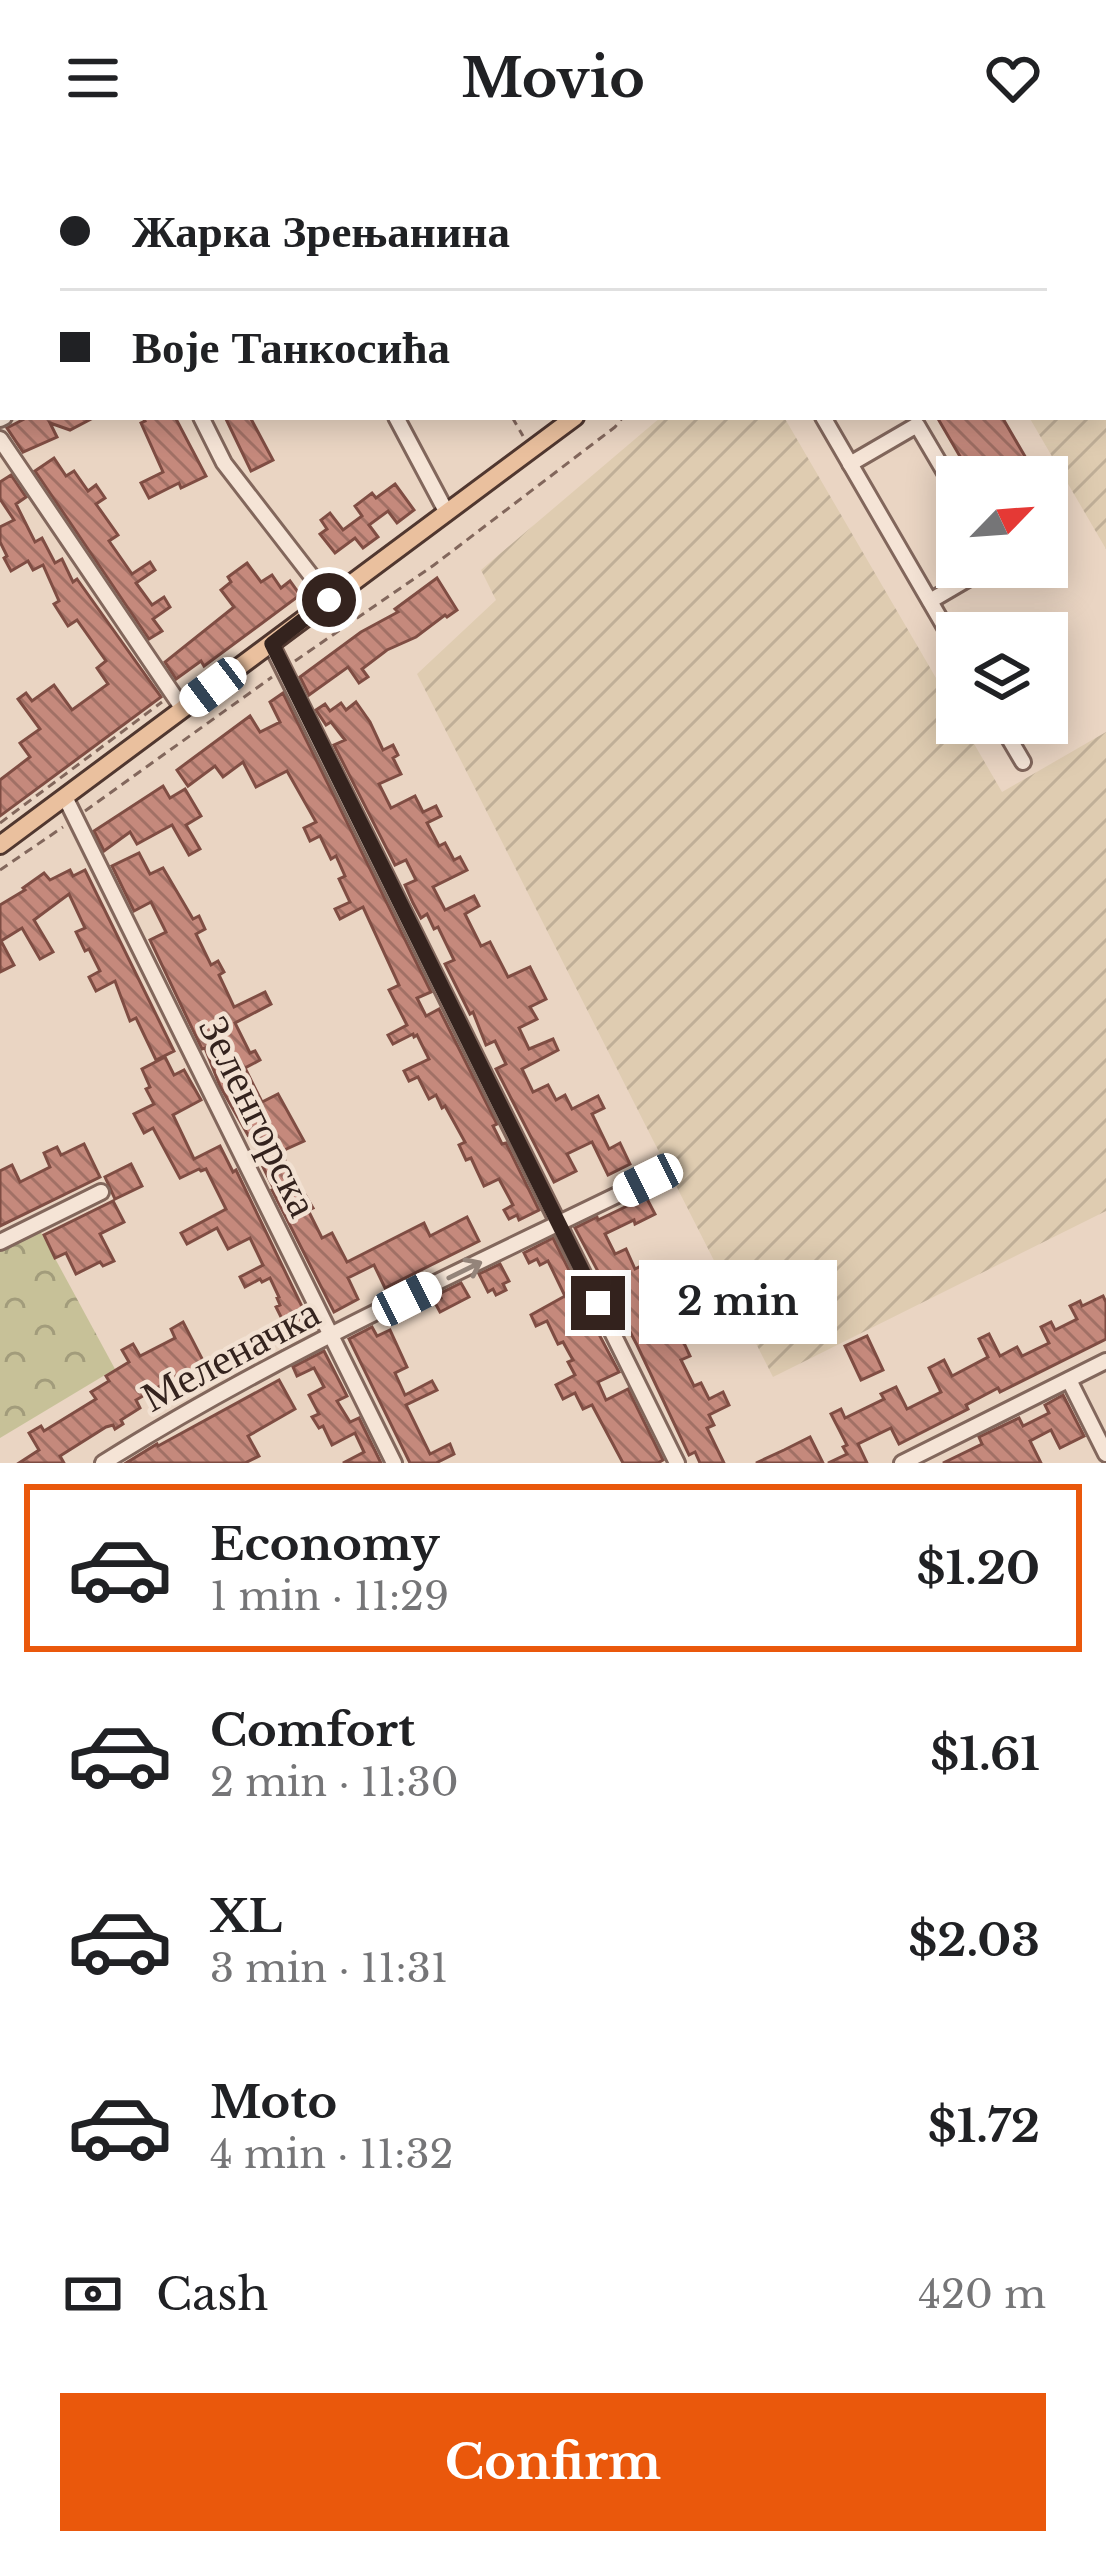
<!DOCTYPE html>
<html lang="en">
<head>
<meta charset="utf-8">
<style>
  body { margin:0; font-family:"Libre Baskerville",serif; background:#f2f2f2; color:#202124; height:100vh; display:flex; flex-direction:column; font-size:45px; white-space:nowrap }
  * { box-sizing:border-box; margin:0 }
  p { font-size:39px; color:#757577 }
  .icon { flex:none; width:66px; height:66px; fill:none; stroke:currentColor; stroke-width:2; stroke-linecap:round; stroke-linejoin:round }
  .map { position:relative; height:1307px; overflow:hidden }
  .drawer { display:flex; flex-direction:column; background:#fff; flex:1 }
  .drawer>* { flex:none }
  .hud { position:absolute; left:0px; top:0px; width:1107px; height:264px; box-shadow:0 6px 30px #0003; display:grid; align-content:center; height:264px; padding:0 60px; background:#fff }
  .needle { width:78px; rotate:65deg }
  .fabs { position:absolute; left:936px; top:300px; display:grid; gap:24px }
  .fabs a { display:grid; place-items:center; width:132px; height:132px; border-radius:0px; background:#fff; box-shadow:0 6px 30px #0003; font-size:60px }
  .end { position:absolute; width:54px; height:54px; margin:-27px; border:15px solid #34231e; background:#fff; box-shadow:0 0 0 6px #fff }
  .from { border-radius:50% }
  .bubble { position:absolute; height:84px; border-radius:0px; background:#fff; box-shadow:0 6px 30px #0003; font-size:39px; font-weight:700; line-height:84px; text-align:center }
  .car { position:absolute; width:36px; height:72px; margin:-36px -18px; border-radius:15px; box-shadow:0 0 9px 3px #0007; background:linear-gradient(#fff 24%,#345 0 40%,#fff 0 76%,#345 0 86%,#fff 0) }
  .hud b { display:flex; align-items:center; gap:42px; height:114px; font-size:45px }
  .hud b+b { border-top:3px solid #e0e0e0 }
  .hud i { width:30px; height:30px; background:#202124 }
  ul { padding:21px 0 0; list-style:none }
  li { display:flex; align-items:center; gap:36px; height:168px; margin:0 24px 18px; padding:0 36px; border:6px solid transparent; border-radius:0px }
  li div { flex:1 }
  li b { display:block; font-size:45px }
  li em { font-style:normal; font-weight:700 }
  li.active { border-color:#ea580c }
  li>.icon { width:108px; height:108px; stroke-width:1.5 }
  .pay { display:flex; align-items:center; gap:30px; height:132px; padding:0 60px; font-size:45px }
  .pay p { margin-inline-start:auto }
  .button { display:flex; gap:24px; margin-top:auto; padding:24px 60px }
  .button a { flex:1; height:138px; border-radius:0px; background:#ea580c; color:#fff; font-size:48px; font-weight:700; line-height:138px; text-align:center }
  header { display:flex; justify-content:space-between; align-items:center; height:156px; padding:0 60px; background:#fff; font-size:54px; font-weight:700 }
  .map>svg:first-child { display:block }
</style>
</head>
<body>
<header><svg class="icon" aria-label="menu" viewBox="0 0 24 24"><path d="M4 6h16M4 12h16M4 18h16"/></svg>Movio<svg class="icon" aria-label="heart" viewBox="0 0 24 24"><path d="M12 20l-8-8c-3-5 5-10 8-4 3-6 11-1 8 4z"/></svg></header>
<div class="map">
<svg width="1106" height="1307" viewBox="0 0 1106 1307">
  <defs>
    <pattern id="farmland-furrows" width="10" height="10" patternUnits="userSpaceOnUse" patternTransform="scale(3)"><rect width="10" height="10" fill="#dfccb1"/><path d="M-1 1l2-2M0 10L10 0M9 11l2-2" fill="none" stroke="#c0af98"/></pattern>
    <pattern id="park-crowns" width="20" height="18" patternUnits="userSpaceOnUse" patternTransform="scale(3)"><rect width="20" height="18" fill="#c7c198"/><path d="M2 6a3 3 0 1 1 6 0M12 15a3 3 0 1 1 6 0" fill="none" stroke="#a29c7b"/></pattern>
    <pattern id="building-back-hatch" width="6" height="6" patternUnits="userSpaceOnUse" patternTransform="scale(3)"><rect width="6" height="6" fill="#c5897c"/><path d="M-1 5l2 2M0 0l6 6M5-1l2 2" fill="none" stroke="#a17065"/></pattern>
  </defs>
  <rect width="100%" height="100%" fill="#ead5c3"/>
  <g fill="url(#farmland-furrows)">
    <polygon points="403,0 617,0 619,3 404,3"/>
    <polygon points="998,0 1106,0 1106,393 1029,261 1104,261 1104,3 994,3"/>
    <polygon points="661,261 784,261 957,558 957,567 962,567 1002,636 1106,576 1106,1055 773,1221 417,518 496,444 481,414"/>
  </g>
  <polygon fill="url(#park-crowns)" points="38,1071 115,1213 0,1282 0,1091"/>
  <g fill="url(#building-back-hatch)" stroke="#7f4d43" stroke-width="3">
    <polygon points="28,261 95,261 70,274 50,267 57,281 23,296 7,272"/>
    <polygon points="143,261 175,261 206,320 181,332 179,327 149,342 141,327 163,316 141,267 145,265"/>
    <polygon points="225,261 250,261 273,304 251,315"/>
    <polygon points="937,261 1002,261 1037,321 972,321"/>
    <polygon points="54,302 66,320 74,315 88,335 96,329 105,342 96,348 118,379 109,385 132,418 150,406 155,414 136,427 152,449 164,441 170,451 153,463 162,475 149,483 35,315"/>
    <polygon points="11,319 26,341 16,348 35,386 42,382 55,407 62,403 73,426 77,423 161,541 0,660 0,624 30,601 20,587 40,573 18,543 26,537 32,545 54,529 72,554 108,528 97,512 106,505 77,464 68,470 54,448 59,445 43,409 33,414 28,405 11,415 4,402 7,400 0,386 0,371 14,364 0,343 0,326"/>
    <polygon points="395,328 414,354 397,367 388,355 369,369 378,381 363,392 355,382 335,397 320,378 327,373 321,364 330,357 343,374 362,360 355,350 372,337 376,342"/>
    <polygon points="247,407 261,426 272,419 281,432 290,425 300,439 204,510 201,505 176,523 165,506 234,451 221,434 231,426 228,421"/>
    <polygon points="437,422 457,454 447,461 445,459 416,481 387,494 362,513 368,521 359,527 348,511 309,539 300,521 361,476 398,456 395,453"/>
    <polygon points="283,537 431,836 417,842 426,860 439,853 497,968 493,970 502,988 506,987 539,1054 519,1064 517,1059 509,1063 504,1054 513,1049 499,1023 484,1030 471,1002 466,1004 459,989 465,986 445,950 442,952 436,939 429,943 418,921 409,925 404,915 429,903 417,879 414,881 413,878 393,888 388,879 407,869 389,834 399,829 363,751 340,763 335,753 350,746 339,723 345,720 336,700 331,703 320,680 310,685 304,672 316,666 287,615 256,631 243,606 223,621 215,610 188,630 177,614 250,560 260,576 280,566 270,546"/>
    <polygon points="356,546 370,566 383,594 393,589 398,599 393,602 401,618 379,628 391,652 415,640 423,656 436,650 441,660 427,667 439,690 445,687 454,704 460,701 467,714 433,731 445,754 474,740 479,750 465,758 481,790 490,786 508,821 530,811 546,843 530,851 537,863 519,872 529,893 553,883 558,894 522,913 533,936 548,929 556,944 565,939 572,953 598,940 604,952 592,958 609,993 620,987 630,1008 608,1019 592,986 567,998 576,1015 554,1026 496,913 506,908 495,885 486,889 473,856 470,858 445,808 454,804 438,771 434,773 427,758 421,762 413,747 405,729 416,724 406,704 395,709 334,589 345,584 331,566 326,569 316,554 325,548 330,555 341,547 346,554"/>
    <polygon points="163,630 170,642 185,633 201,660 186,669 200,693 189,699 172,669 137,688 130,676 104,695 94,675"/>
    <polygon points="139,697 150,718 163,712 193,763 199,760 205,773 196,778 211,809 218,805 224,816 219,819 234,851 265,836 271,848 235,867 250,897 255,895 260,904 245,912 262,946 278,938 304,985 280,996 313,1052 308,1054 322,1082 332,1077 347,1106 424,1067 430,1080 467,1061 479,1085 385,1132 374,1109 348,1122 358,1143 334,1156 272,1034 274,1033 263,1011 267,1009 251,977 248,979 220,930 205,892 202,893 150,784 166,776 151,746 134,755 112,710"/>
    <polygon points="70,714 73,720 85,714 174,895 156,904 136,862 130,865 115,825 96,835 89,821 100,815 89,793 85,795 76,776 85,772 69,738 34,764 53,796 40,803 22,772 1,785 14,809 0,816 0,749 25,734 23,732 44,717 50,724"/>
    <polygon points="165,901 174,919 184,914 201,944 173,959 194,1003 220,990 233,1016 236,1014 309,1165 299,1170 294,1162 284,1167 276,1151 280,1149 277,1142 279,1141 270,1122 262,1126 260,1123 245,1131 240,1121 263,1109 250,1082 228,1093 217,1072 187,1088 181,1077 226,1053 206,1013 201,1015 199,1013 180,1022 153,972 144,977 134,958 154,948 146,933 150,931 142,913"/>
    <polygon points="84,988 100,1021 0,1070 0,1015 12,1009 20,1026 50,1011 44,997 57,991 61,999"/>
    <polygon points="131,1008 142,1030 115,1043 105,1021"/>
    <polygon points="646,1041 655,1058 635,1068 634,1064 605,1078 615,1098 626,1093 635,1113 643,1109 654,1131 664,1126 693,1180 683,1185 690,1200 681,1204 694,1230 701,1227 709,1243 723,1236 729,1249 709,1259 714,1269 707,1272 724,1307 700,1307 695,1296 689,1299 637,1189 575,1072 597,1061 598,1064"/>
    <polygon points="113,1045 124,1066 100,1078 114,1105 103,1110 100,1106 76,1118 66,1097 55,1102 44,1079"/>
    <polygon points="553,1082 596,1168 594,1169 619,1216 598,1226 606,1244 628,1233 663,1304 658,1307 623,1307 592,1249 583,1253 575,1237 563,1243 556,1229 575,1219 568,1206 573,1204 563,1186 558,1188 547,1165 536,1170 531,1159 565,1140 548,1105 540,1109 537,1103 529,1107 524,1097"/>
    <polygon points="500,1108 509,1125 503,1128 506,1134 496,1139 493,1133 488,1136 479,1118"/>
    <polygon points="461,1127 469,1141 440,1156 434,1145 441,1142 439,1138"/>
    <polygon points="1103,1140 1106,1146 1106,1183 1000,1236 998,1232 966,1249 968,1253 899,1288 891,1272 858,1288 867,1307 828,1307 847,1298 843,1291 847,1289 831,1258 841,1253 845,1262 884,1243 881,1238 896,1231 907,1253 941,1236 929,1212 944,1204 952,1220 988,1201 979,1183 989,1178 1000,1200 1017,1191 1022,1200 1049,1187 1041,1171 1051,1166 1055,1174 1077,1163 1070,1150 1080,1145 1082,1150"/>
    <polygon points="183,1166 210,1218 171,1238 168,1232 163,1235 160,1230 136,1244 140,1252 121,1264 123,1268 115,1273 113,1269 106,1271 60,1300 64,1307 19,1307 39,1294 29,1277 41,1270 44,1275 96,1243 91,1236 109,1225 106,1220 129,1206 122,1194 133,1188 140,1200 175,1182 171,1173"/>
    <polygon points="372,1171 377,1180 390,1174 407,1211 395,1217 405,1239 432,1225 437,1234 406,1249 430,1298 450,1288 454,1298 436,1307 410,1307 349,1183"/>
    <polygon points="867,1180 883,1214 861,1224 845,1190"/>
    <polygon points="324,1195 347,1240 337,1245 350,1266 359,1262 381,1307 343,1307 364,1296 355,1277 332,1289 323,1270 319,1272 312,1261 319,1258 309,1239 324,1231 314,1212 297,1220 293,1211"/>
    <polygon points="279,1224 295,1253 248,1280 259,1300 245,1307 126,1307 157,1288 158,1290"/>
    <polygon points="1063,1239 1084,1280 1060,1292 1051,1274 1030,1285 1041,1307 943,1307 982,1288 979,1281 1019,1262 1023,1270 1049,1257 1045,1249"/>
    <polygon points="810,1281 823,1307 756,1307 784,1294"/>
  </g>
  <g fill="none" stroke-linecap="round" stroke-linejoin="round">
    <defs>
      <g id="minor">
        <polyline points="68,0 69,3"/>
        <polyline points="860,3 864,0"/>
        <polyline points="0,179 3,184"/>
        <polyline points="201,261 224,307 330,444"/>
        <polyline points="396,261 447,357"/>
        <polyline points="823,261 957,492"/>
        <polyline points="0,263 4,261"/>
        <polyline points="0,283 183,553"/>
        <polyline points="850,308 917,269 957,337"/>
        <polyline points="930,445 988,411"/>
        <polyline points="271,488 677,1307"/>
        <polyline points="1000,567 1023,606"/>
        <polyline points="65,641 394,1307"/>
        <polyline points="0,1086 101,1036"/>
        <polyline points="1069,1224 1106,1298"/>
        <path d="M103,1307C276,1198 464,1114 648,1024"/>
        <polyline points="902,1307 1106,1205"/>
      </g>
      <g id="major">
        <polyline points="914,3 918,0"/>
        <polyline points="0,689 575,261"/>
      </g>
    </defs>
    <use href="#minor" stroke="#82675c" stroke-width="20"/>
    <use href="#major" stroke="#50372f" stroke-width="22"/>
    <g stroke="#82675c" stroke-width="3" stroke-dasharray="9 6" stroke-linecap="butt">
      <polyline points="372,0 374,3"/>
      <polyline points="977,3 981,0"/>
      <polyline points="512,261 523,280"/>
      <polyline points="295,505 434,409 615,271 623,261"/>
      <polyline points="85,655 272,521"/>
      <polyline points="0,667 162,546"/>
      <polyline points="0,714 63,671"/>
    </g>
    <use href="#minor" stroke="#f5e4d6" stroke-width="14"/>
    <use href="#major" stroke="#eac09e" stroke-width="16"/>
  </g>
  <defs><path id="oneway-shaft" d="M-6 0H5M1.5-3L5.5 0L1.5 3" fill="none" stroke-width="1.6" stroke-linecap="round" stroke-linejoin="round" transform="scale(3)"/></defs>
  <use stroke="#94847a" href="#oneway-shaft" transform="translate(465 1114) rotate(-26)"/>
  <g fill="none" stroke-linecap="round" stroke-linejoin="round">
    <polyline stroke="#34231e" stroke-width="15" points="329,444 272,488 598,1147"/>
  </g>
  <g text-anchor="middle" stroke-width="9" stroke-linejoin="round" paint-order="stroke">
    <g font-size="42" fill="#34231e" stroke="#f2e1d2">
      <text transform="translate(259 960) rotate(64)" y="15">Зеленгорска</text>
      <text transform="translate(230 1198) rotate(-28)" y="15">Меленачка</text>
    </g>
  </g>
</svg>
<div class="fabs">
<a><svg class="needle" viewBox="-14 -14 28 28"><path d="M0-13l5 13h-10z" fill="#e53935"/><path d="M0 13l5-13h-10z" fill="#757577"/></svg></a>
<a><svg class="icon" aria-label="layers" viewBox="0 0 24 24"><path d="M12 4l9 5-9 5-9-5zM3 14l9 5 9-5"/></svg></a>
</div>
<i class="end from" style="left:329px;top:444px"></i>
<i class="end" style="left:598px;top:1147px"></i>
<div class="bubble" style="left:639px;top:1104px;width:198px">2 min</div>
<i class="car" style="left:213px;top:531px;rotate:233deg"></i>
<i class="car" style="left:648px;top:1024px;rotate:244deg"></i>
<i class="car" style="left:407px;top:1143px;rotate:63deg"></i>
<div class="hud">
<b><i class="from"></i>Жарка Зрењанина</b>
<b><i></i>Воје Танкосића</b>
</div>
</div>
<section class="drawer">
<ul>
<li class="active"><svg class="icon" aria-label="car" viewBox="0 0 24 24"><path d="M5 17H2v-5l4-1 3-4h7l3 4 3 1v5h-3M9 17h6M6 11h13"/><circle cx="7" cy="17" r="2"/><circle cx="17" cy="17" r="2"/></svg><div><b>Economy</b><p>1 min · 11:29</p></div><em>$1.20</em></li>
<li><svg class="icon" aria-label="car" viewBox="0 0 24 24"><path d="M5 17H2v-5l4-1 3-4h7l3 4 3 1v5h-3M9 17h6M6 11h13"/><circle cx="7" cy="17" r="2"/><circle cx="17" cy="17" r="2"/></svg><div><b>Comfort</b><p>2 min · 11:30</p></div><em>$1.61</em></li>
<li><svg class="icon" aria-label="car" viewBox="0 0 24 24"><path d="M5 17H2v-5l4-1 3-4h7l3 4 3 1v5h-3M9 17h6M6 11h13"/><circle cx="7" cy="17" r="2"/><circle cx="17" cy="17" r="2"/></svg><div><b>XL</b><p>3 min · 11:31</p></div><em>$2.03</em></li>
<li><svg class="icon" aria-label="car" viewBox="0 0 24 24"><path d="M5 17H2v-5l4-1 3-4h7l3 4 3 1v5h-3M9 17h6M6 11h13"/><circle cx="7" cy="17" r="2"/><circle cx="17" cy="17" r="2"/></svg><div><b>Moto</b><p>4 min · 11:32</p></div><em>$1.72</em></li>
</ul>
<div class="pay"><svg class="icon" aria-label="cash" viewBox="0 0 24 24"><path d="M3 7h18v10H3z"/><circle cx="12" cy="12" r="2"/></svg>Cash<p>420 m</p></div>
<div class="button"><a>Confirm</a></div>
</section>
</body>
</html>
